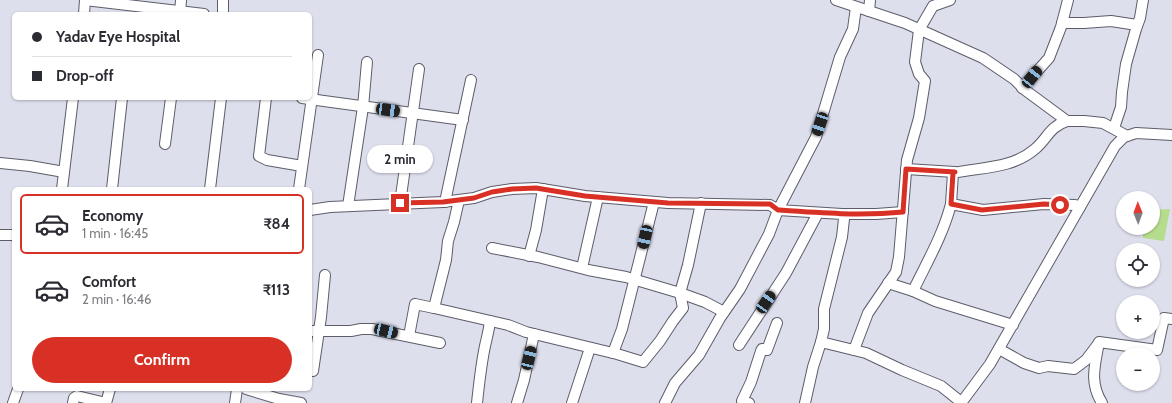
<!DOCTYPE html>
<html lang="en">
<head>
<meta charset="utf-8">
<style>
  body { margin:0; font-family:Cabin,sans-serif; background:#f7f7f7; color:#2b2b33; height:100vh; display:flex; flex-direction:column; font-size:15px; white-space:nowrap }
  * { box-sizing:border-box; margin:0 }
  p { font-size:13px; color:#7c7c81 }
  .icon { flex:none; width:22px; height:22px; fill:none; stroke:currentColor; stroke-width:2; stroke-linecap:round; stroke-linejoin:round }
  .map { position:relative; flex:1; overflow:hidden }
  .side { position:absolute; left:12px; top:187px; width:300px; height:204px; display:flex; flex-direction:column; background:#fff; border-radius:6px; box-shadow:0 1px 3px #0004 }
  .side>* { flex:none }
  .top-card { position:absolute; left:12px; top:12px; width:300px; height:88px; border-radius:6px; box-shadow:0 1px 3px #0004; display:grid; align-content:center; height:88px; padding:0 20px; background:#fff }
  .needle { width:26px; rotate:359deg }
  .buttons { position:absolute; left:1116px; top:191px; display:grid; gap:8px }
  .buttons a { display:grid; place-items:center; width:44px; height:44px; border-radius:50%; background:#fff; box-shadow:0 1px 3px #0004; font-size:20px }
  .end { position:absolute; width:18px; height:18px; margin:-9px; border:5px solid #d93025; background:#fff; box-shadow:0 0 0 2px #fff }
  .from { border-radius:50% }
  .bubble { position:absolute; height:28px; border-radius:14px; background:#fff; box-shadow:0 1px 3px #0004; font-size:13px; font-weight:700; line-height:28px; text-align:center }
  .car { position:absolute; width:12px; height:24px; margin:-12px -6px; border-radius:5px; box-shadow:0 0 3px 1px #0007; background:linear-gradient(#222 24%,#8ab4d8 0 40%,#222 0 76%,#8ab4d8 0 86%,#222 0) }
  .top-card b { display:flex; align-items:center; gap:14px; height:38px; font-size:15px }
  .top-card b+b { border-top:1px solid #e1e1e2 }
  .top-card i { width:10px; height:10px; background:#2b2b33 }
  ul { padding:7px 0 0; list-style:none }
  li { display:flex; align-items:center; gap:12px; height:60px; margin:0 8px 6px; padding:0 12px; border:2px solid transparent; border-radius:6px }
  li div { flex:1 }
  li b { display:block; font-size:15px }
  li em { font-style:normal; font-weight:700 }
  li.on { border-color:#d93025 }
  li>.icon { width:36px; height:36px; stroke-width:1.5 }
  .primary-button { display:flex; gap:8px; margin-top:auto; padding:8px 20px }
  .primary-button a { flex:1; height:46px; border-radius:24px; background:#d93025; color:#fff; font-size:16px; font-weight:700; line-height:46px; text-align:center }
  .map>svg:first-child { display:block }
</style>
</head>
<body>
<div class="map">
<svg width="1172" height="403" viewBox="0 0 1172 403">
  <rect width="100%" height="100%" fill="#dedfed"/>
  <polygon fill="#b6dc8d" points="1170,209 1164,241 1143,238 1143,228 1153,228 1153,210"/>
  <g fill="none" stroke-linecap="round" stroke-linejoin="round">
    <defs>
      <g id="street">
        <polyline points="85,0 204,14"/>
        <polyline points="836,0 905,23 983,58 1014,79 1025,90 1067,121 1084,121 1103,123 1127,136"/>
        <polyline points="869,11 870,0"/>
        <polyline points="84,14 85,0"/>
        <polyline points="180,14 181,0"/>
        <polyline points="223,14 223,0"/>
        <polyline points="1062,23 1084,23 1111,21 1137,25"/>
        <polyline points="1022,88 1049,58 1061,27 1068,0"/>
        <polyline points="266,98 259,156 267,160 302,166"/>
        <polyline points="302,98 463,120"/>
        <polyline points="1114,128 1121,107 1122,92 1126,64 1136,29 1140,18 1143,0"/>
        <polyline points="165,144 171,98"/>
        <polyline points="0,163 30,166 64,172"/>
        <polyline points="906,169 955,172"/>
        <polyline points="62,189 73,98"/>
        <polyline points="112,189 122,98"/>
        <polyline points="210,189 221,98"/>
        <polyline points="299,189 318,55"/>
        <polyline points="459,200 454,222 448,241 446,260 434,308 508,325 526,332 617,354 643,362 660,341 673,321 683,308 680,293 688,265 701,203"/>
        <polyline points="445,202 471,80"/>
        <polyline points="400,203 419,69"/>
        <path d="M951,204L953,173C981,167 1012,169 1035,149C1048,138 1049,127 1067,121"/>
        <polyline points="348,206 363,107 367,62"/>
        <polyline points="310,210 330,207 443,202 474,198 492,192 512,189 536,188 585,196 668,203 770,205 778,210 769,234 740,289 720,318 699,355 675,383 665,403"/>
        <polyline points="842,214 876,214 903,212"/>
        <polyline points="0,235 14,235"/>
        <polyline points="492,248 538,257 588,270 626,277 680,293 705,302 724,312"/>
        <polyline points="529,256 536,230 543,189"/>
        <polyline points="582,268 598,197"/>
        <polyline points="888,283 913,291 935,301 1013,325"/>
        <path d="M913,291C927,262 943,235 951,204L983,210L1044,204L1075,205L1080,207"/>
        <polyline points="310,331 351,331 361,329 372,329 440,343"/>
        <polyline points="409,336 415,304 434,308"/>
        <polyline points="821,342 824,329 824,309 842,237 844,219 842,214 778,210 816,137 840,57 853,29 856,7"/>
        <polyline points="739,345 786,273 818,213"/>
        <polyline points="999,349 1024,363 1039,368 1048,366 1074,369 1086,360 1098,344"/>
        <polyline points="854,350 868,313 896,272 899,257 907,160 919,118 925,81 919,74 915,62 919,30 933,6 950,0"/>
        <polyline points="613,353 622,329 654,202"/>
        <polyline points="313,371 321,317 325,275"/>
        <polyline points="246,389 279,399 301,403"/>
        <polyline points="13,403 18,389"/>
        <polyline points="73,403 74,398 77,396 106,403"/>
        <polyline points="106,403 110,389"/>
        <polyline points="235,403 237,389"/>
        <path d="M477,403C479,384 481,365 485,346C487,337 489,330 490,321"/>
        <polyline points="517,403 524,380 534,334"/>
        <polyline points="572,403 590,348"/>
        <polyline points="749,403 742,401 751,382 761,351 762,349 767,350 777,323"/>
        <polyline points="805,403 813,367 821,342 866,353 902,370 941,386 961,402"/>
        <polyline points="960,403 964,399 990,364 1115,146 1124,137 1136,133 1172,135"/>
        <path d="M1102,403C1089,382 1095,365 1099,342L1157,350L1164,318L1172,319"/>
      </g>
    </defs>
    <use href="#street" stroke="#5c5d69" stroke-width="12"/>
    <use href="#street" stroke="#fff" stroke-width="10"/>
  </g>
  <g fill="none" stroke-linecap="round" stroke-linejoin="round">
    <path stroke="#d93025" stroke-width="5" d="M400,203L443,202L474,198L492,192L512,189L536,188L585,196L668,203L770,204L778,210C820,213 861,216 903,212L906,169L955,172L953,173L951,204L982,210L1044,204L1060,205"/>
  </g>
</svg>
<div class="buttons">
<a><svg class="needle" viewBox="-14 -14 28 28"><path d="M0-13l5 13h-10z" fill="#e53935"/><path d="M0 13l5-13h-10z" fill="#7c7c81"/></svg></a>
<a><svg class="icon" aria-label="locate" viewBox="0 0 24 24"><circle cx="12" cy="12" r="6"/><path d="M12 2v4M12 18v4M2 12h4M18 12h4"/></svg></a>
<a>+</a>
<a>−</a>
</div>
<i class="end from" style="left:1060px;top:205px"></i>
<i class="end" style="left:400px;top:203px"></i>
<div class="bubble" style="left:367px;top:145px;width:66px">2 min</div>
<i class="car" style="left:1032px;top:77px;rotate:38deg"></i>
<i class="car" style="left:388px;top:110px;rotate:98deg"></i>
<i class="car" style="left:820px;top:124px;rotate:199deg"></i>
<i class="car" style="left:645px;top:237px;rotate:192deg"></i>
<i class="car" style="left:766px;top:302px;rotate:34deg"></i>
<i class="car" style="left:386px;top:331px;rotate:103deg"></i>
<i class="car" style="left:529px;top:358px;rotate:14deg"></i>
<div class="top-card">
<b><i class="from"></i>Yadav Eye Hospital</b>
<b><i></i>Drop-off</b>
</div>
<section class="side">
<ul>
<li class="on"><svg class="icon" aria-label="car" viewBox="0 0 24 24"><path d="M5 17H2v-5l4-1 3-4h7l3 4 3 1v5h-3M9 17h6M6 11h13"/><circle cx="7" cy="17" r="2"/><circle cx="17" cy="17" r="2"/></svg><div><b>Economy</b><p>1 min · 16:45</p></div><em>₹84</em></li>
<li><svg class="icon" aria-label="car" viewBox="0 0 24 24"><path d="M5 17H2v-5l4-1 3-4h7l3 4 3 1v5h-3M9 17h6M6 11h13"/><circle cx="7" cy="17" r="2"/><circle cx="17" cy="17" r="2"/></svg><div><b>Comfort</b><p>2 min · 16:46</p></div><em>₹113</em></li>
</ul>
<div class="primary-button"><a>Confirm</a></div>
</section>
</div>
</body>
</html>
